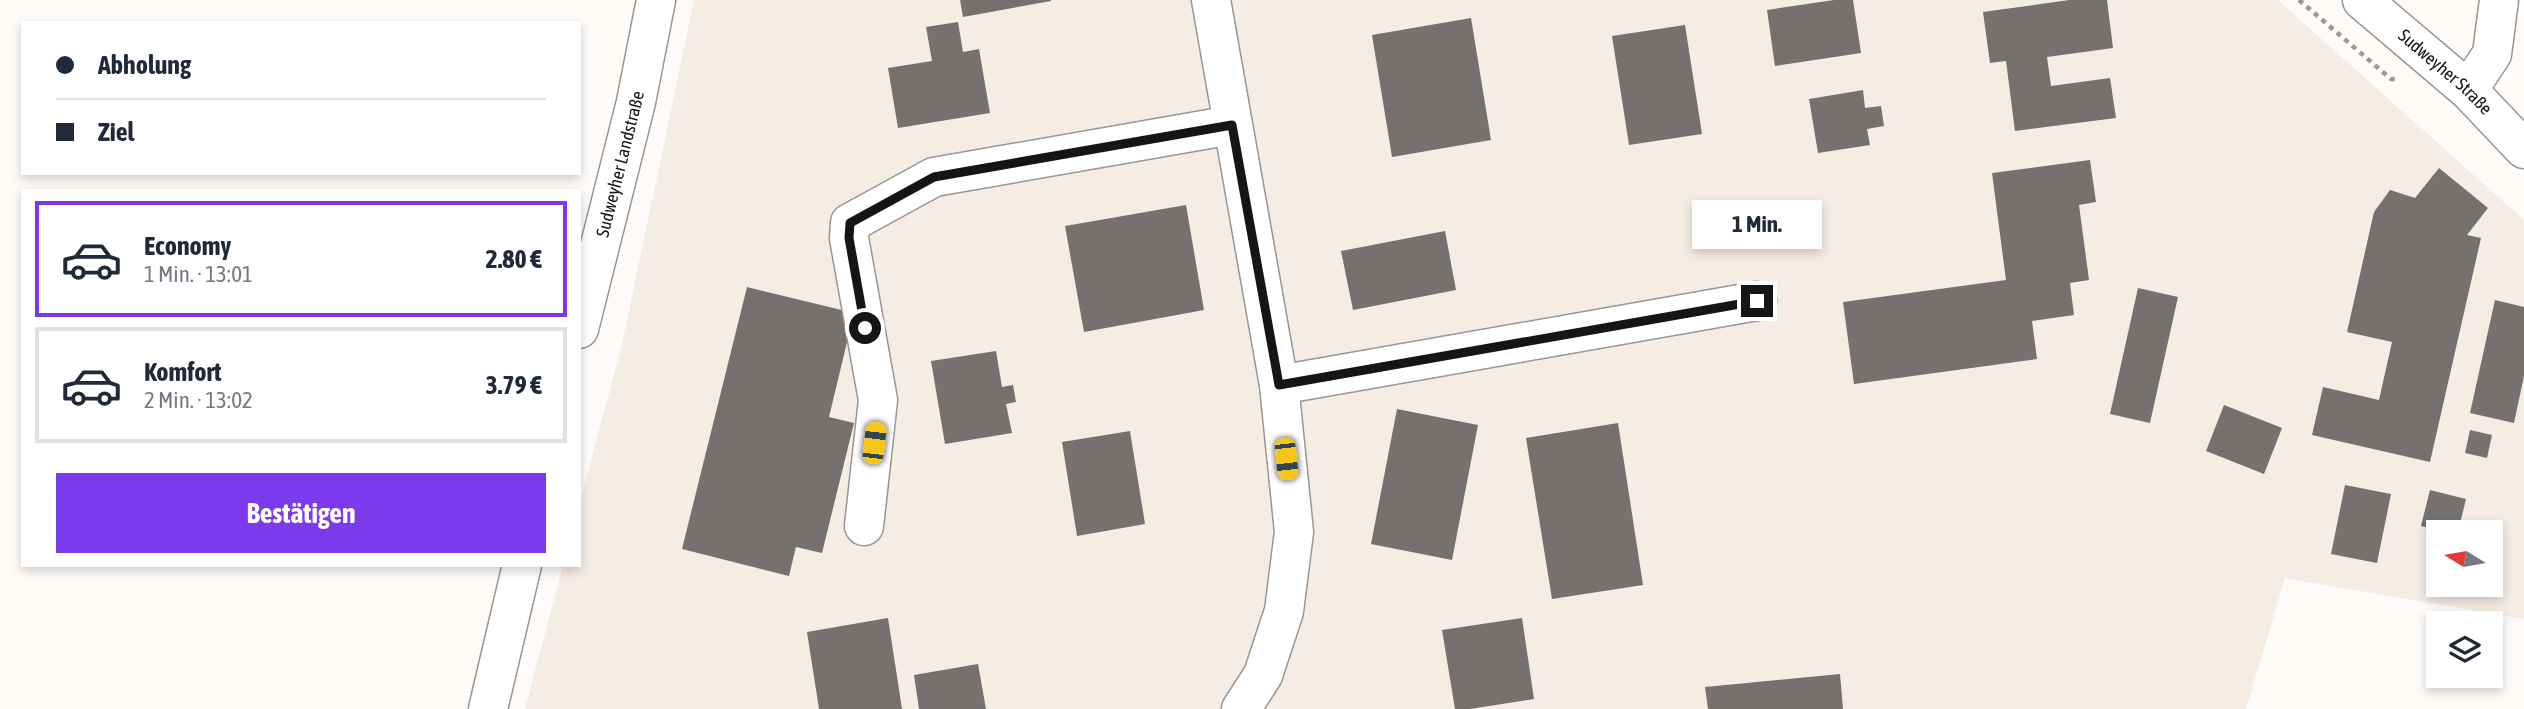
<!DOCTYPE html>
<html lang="de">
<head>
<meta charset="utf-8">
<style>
  body { margin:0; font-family:"Asap Condensed",sans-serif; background:#f2f2f3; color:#1f2937; height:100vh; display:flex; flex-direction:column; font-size:26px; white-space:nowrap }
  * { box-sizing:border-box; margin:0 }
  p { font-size:23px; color:#747a83 }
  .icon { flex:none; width:38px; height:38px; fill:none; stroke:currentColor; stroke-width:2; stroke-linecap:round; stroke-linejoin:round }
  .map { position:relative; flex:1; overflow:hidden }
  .side { position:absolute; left:21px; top:189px; width:560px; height:378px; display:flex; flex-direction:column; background:#fff; border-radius:0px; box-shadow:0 4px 10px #0003 }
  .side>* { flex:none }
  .banner { position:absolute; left:21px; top:21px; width:560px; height:154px; border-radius:0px; box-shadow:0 4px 10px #0003; display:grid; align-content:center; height:154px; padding:0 35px; background:#fff }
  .needle { width:46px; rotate:281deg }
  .fabs { position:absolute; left:2426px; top:520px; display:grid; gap:14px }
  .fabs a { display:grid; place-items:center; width:77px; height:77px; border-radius:0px; background:#fff; box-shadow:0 4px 10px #0003; font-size:35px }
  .end { position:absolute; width:32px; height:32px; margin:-16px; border:9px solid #161514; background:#fff; box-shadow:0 0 0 4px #fff }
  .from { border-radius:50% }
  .bubble { position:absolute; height:49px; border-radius:0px; background:#fff; box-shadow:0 4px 10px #0003; font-size:23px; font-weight:700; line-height:49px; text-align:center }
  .car { position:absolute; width:21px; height:42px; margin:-21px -10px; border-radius:9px; box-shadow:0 0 5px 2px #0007; background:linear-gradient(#f5c518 24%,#345 0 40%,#f5c518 0 76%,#345 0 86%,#f5c518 0) }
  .banner b { display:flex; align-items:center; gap:24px; height:66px; font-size:26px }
  .banner b+b { border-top:2px solid #e0e1e3 }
  .banner i { width:18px; height:18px; background:#1f2937 }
  ul { padding:12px 0 0; list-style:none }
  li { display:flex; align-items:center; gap:21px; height:116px; margin:0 14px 10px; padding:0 21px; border:4px solid #e0e1e3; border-radius:0px }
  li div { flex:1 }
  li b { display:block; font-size:26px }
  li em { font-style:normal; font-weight:700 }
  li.on { border-color:#7c3aed }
  li>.icon { width:63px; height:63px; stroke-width:1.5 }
  .primary-button { display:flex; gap:14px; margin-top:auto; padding:14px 35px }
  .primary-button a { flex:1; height:80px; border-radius:0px; background:#7c3aed; color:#fff; font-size:28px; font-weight:700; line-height:80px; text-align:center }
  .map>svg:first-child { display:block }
</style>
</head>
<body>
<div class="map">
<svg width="2524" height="709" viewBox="0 0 2524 709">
  <rect width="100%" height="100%" fill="#fefbf8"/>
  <path fill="#f5ede4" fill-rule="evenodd" d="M694,0H2278L2524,220V619L2285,578L2246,709H525L563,565H579V506L622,344ZM2438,532H2490V584H2438Z"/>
  <g fill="#74716f">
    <polygon points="960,0 1051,0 1051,1 963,17"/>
    <polygon points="1834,0 1853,0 1861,53 1775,66 1767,10"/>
    <polygon points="2069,0 2107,0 2113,48 2047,57 2051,86 2110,78 2116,118 2015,131 2006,61 1990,63 1983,12"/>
    <polygon points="1471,18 1491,140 1392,157 1372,35"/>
    <polygon points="958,22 963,52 979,49 990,113 898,128 888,68 932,61 926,27"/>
    <polygon points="1685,25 1702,134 1629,145 1612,36"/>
    <polygon points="1863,90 1865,108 1881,106 1884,126 1867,129 1870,145 1818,153 1809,99"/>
    <polygon points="2090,160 2096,202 2079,205 2089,280 2070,283 2074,315 2032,321 2037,359 1854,384 1843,302 2006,280 1992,173"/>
    <polygon points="2439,168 2488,208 2467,235 2481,238 2430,462 2312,435 2323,387 2379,400 2392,342 2347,332 2374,212 2390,190 2415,198"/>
    <polygon points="1186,205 1204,310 1084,332 1065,226"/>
    <polygon points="1445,231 1456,290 1353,310 1341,251"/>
    <polygon points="747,287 854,313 829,417 854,423 822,553 796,547 789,576 682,549"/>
    <polygon points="2138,288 2178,297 2150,423 2110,414"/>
    <polygon points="2495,300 2524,307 2524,376 2514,423 2470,413"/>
    <polygon points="996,351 1002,387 1013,385 1016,402 1006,404 1012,433 945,444 931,361"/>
    <polygon points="2224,405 2282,428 2264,474 2206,451"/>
    <polygon points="1397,409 1478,425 1452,560 1371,544"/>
    <polygon points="1618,423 1643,585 1552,599 1526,438"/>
    <polygon points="2470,430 2492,435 2487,458 2465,453"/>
    <polygon points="1130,431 1145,524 1077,536 1062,442"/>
    <polygon points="2345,485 2391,494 2377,563 2331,554"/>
    <polygon points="2430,490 2466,499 2458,532 2445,532 2421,526"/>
    <polygon points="888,618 902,709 819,709 807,632"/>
    <polygon points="1522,618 1534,699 1470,709 1455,709 1442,630"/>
    <polygon points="978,664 986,709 919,709 914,675"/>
    <polygon points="1840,674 1843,709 1708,709 1705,687"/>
  </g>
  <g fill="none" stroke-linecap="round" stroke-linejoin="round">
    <defs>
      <g id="minor">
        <polyline points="1211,0 1279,385 1294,532 1284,611 1263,675 1241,709"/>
        <path id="s1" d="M2362,0L2468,90L2524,149"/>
        <polyline points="2468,90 2492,54 2499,0"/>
        <polyline points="1279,385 1757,301"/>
        <polyline points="864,526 878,400 849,238 850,223 934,177 1232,125"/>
      </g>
      <g id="major">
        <path id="s2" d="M579,329L636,102L656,0"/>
        <polyline points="488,709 522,565"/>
      </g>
    </defs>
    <use href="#minor" stroke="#999694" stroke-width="41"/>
    <use href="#major" stroke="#999694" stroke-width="41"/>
    <polyline stroke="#9b9997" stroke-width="4.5" stroke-dasharray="5 5" stroke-linecap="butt" points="2299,0 2391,79 2397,79"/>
    <use href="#minor" stroke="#fff" stroke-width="38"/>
    <use href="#major" stroke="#fff" stroke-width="38"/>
  </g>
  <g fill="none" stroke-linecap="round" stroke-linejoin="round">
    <polyline stroke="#161514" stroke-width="9" points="865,328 849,238 850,223 934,177 1232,125 1279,385 1757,301"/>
  </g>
  <g text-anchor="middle" stroke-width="5" stroke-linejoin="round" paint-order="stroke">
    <g font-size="18" fill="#161514" stroke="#fff">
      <text dy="6" stroke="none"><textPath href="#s1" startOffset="110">Sudweyher Straße</textPath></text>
      <text dy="6" stroke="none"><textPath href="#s2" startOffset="170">Sudweyher Landstraße</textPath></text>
    </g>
  </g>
</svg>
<div class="fabs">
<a><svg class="needle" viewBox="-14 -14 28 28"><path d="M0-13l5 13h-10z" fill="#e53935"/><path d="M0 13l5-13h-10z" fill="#747a83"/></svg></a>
<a><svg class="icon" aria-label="layers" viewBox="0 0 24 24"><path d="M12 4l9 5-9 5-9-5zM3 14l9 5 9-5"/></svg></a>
</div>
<i class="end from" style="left:865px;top:328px"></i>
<i class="end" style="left:1757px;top:301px"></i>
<div class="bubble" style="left:1692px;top:200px;width:130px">1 Min.</div>
<i class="car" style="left:874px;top:443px;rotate:7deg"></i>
<i class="car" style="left:1286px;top:459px;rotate:174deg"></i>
<div class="banner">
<b><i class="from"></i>Abholung</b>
<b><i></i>Ziel</b>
</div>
<section class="side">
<ul>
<li class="on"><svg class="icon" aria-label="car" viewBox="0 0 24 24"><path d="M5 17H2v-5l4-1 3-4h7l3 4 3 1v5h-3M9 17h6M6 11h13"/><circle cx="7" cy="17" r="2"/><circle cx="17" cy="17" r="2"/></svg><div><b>Economy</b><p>1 Min. · 13:01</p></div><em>2.80 €</em></li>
<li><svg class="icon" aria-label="car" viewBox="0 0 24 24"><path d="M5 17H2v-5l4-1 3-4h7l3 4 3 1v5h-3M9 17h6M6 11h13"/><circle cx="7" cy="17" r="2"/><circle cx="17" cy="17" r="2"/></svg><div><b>Komfort</b><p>2 Min. · 13:02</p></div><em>3.79 €</em></li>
</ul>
<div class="primary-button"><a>Bestätigen</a></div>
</section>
</div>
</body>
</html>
